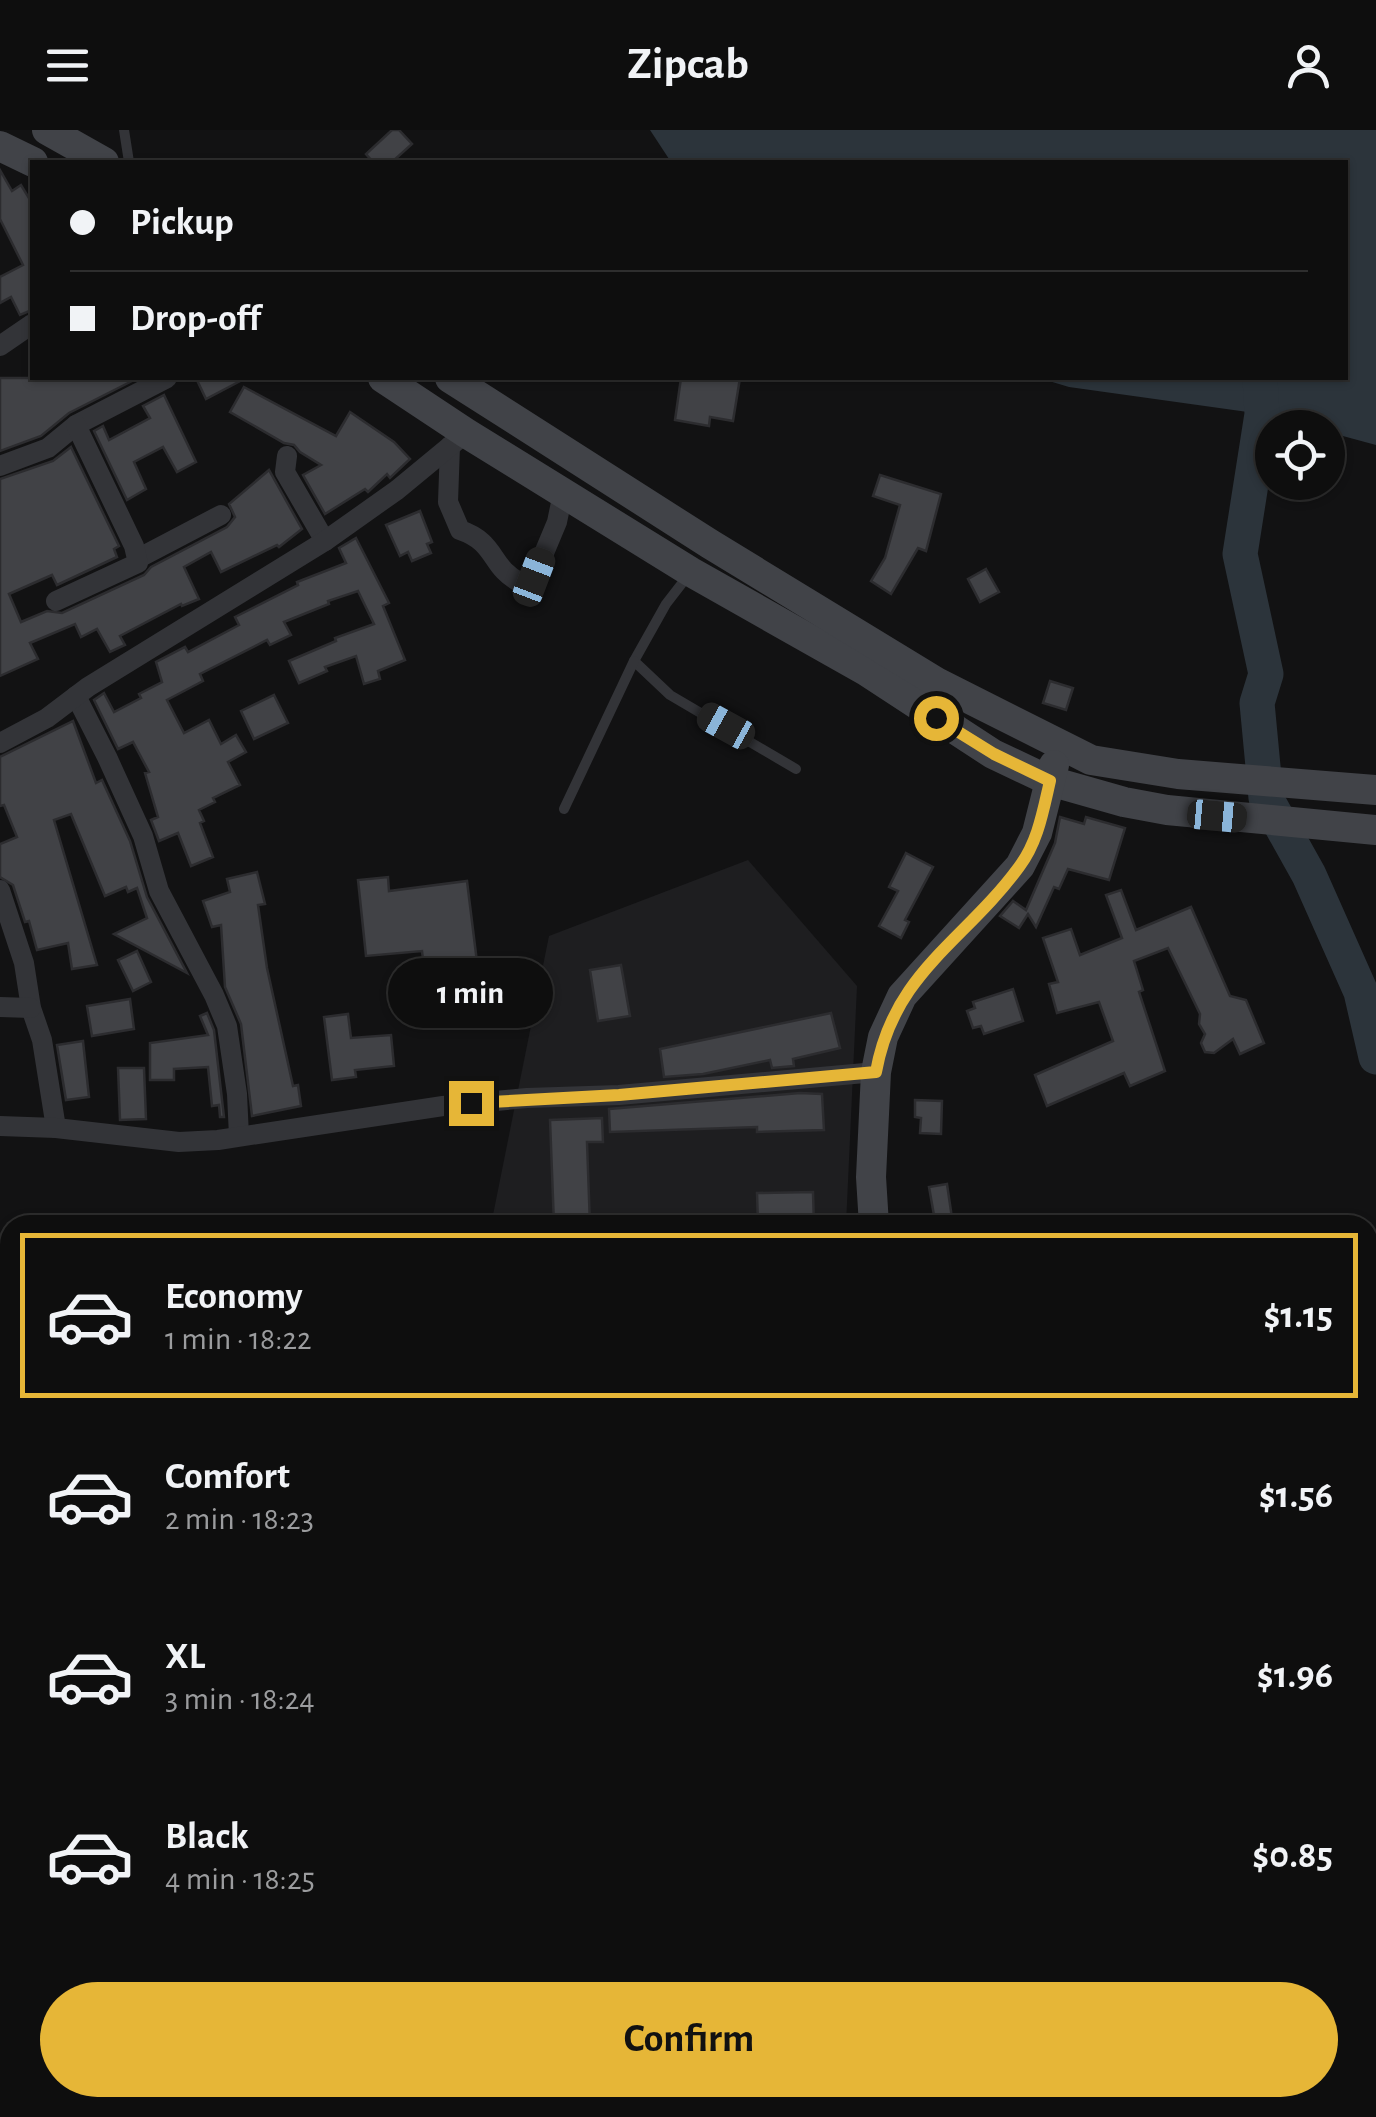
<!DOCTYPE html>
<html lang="en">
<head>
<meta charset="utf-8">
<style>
  body { margin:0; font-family:"Alegreya Sans",sans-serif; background:#171717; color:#f1f3f6; height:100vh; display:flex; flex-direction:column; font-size:38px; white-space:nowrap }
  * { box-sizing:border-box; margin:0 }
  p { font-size:32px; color:#9b9c9e }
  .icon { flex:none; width:55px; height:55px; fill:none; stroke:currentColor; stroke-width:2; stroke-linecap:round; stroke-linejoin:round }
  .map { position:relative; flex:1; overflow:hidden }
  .panel { position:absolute; left:0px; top:1085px; width:1378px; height:902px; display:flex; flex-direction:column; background:#0e0e0e; border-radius:30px 30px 0 0; box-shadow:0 2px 8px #0004,0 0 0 2px #2e2e2e }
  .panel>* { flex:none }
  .top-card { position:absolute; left:30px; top:30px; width:1318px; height:220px; border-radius:0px; box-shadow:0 2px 8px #0004,0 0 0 2px #2e2e2e; display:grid; align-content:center; height:220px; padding:0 40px; background:#0e0e0e }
  .controls { position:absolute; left:1255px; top:280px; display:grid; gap:20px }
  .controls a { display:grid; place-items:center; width:90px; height:90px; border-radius:50%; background:#0e0e0e; box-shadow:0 2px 8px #0004,0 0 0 2px #2e2e2e; font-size:50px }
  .end { position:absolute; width:45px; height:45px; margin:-22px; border:12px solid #e6b637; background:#111; box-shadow:0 0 0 5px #111 }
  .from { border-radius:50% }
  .bubble { position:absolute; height:70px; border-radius:35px; background:#0e0e0e; box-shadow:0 2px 8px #0004,0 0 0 2px #2e2e2e; font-size:32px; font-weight:700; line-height:70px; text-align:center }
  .car { position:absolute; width:30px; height:60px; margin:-30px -15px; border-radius:12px; box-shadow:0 0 8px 2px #0007; background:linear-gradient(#222 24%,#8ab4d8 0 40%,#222 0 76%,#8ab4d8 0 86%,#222 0) }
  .top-card b { display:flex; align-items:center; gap:35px; height:95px; font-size:38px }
  .top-card b+b { border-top:2px solid #2e2e2e }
  .top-card i { width:25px; height:25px; background:#f1f3f6 }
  ul { padding:18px 0 0; list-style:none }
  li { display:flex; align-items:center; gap:30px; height:165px; margin:0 20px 15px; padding:0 20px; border:5px solid transparent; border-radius:0px }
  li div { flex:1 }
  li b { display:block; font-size:38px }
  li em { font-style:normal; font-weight:700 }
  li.active { border-color:#e6b637 }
  li>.icon { width:90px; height:90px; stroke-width:1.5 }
  .cta { display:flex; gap:20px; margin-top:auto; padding:20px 40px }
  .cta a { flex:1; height:115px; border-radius:60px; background:#e6b637; color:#111; font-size:40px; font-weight:700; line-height:115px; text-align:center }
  header { display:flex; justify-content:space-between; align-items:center; height:130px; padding:0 40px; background:#0e0e0e; font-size:45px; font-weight:700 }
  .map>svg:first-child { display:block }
</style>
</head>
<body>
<header><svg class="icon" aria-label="menu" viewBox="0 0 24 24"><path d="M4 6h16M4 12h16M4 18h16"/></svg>Zipcab<svg class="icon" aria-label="person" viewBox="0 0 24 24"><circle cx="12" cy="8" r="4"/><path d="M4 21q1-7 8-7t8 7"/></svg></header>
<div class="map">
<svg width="1376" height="1987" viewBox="0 0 1376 1987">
  <rect width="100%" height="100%" fill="#121213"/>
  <polygon fill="#1e1e20" points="748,730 857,856 846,1095 491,1095 549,806"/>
  <polygon fill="#2c343b" points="650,0 1376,0 1376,315 1328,302 1328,298 1311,297 1262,284 1069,257 1039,248 1345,248 1345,32 671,32"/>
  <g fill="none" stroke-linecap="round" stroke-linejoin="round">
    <polyline stroke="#2c343b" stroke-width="6" points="691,1978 696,1987"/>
    <polyline stroke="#2c343b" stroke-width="35" points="1260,248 1262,284 1240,424 1266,544 1257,573 1266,668 1309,745 1361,862 1376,927"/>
  </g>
  <g fill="#414246" stroke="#2c2c2f" stroke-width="2.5">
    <polygon points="392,0 399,0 412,14 392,32 373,32 366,24"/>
    <polygon points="0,40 12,61 21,55 32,73 32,180 20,185 11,167 0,173 0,147 23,135 0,89"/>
    <polygon points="0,248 138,248 69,283 41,306 0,321"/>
    <polygon points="196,248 246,248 206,269"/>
    <polygon points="681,248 740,248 733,291 710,287 709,296 675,290"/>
    <polygon points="244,257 336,306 350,282 394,312 410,329 390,348 387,344 368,362 365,359 325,384 303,345 321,335 300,322 294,315 284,313 230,282"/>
    <polygon points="164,265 196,332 177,342 163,317 134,332 146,359 127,370 94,301 103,296 109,310 150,288 143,276"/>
    <polygon points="71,317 119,416 114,419 117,427 57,455 52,445 9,464 21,492 47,481 62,483 144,445 151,437 227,397 235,387 229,374 269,340 302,399 279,417 277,415 221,442 211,422 184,437 199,469 182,476 181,474 120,506 125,515 110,522 97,499 81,507 75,494 30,513 38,529 0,546 0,349 53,331"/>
    <polygon points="880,345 941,364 926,421 918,418 891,464 871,451 885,428 900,375 873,366"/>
    <polygon points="420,381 432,412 427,414 431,423 412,431 408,422 400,426 386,395"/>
    <polygon points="356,408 389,473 383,476 405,530 378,541 380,549 364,554 356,526 325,537 327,541 299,553 289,531 336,511 335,508 374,494 358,461 328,471 329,474 284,492 291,505 270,515 267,510 200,544 203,551 167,570 184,603 209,590 221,614 236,605 246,622 228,632 240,655 213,668 215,672 199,680 204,691 200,693 213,727 191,736 178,703 159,711 151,690 158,687 145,643 149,642 133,612 118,619 94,570 104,563 114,582 141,568 139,564 162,552 156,532 185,517 188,522 239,495 235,487 298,455 297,452 346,433 339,418"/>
    <polygon points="986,439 999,462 980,472 968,449"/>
    <polygon points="1050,551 1073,558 1066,580 1043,573"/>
    <polygon points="274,565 288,593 254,609 241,581"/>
    <polygon points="73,591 96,653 102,650 130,711 147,767 187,843 114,804 147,788 137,758 128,762 126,757 105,766 71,684 54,690 97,835 72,839 68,813 37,820 29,791 25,792 13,755 0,747 0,714 17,707 4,675 0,676 0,627"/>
    <polygon points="1060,687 1084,694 1086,687 1125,698 1109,750 1068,739 1059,759 1054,757 1036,797 1028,784 1019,798 1000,786 1013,771 1026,780 1055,713"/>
    <polygon points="906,723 933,737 905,790 909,792 901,808 879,796 898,761 889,757"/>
    <polygon points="257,742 265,774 258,775 267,838 293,956 298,955 301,976 252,986 241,894 225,857 221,795 212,797 203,771 230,762 227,749"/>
    <polygon points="388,747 389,761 467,751 477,832 424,838 422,821 366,826 358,750"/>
    <polygon points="1121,760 1136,800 1191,777 1230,866 1246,870 1264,913 1240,924 1233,909 1214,923 1205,922 1201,913 1205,904 1199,894 1200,884 1168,818 1134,831 1143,860 1139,862 1165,941 1130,956 1124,943 1047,976 1035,945 1113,911 1099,872 1057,883 1049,854 1058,852 1043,808 1071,799 1080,825 1122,808 1106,765"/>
    <polygon points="137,821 151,852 133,861 118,830"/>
    <polygon points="621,835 630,886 598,891 590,840"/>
    <polygon points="1013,859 1023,891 984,904 981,896 973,898 967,881 975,878 973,872"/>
    <polygon points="130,869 134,899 92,906 87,876"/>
    <polygon points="207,883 214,900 224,987 220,987 219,975 212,976 208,937 174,939 174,950 150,950 150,913 208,905 200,886"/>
    <polygon points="831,883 840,918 793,929 794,936 772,938 770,930 703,944 664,947 660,919"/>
    <polygon points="348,884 351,908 391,905 394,936 355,940 356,947 332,950 324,887"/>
    <polygon points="83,911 89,967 66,970 57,915"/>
    <polygon points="118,938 144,938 146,989 120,990"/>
    <polygon points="800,963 822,964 824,1000 757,1002 757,997 610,1002 609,979"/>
    <polygon points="915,970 942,971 941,1004 920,1003 921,988 915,987"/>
    <polygon points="602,988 603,1012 587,1012 590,1095 554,1095 550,990"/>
    <polygon points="947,1054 952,1088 935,1091 929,1057"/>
    <polygon points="813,1062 814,1095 758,1095 757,1063"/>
  </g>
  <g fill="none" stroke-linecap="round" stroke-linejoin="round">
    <g stroke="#333438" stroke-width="10">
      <polyline points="124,0 129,32"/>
      <polyline points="690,443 666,474 634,531 670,565 796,639"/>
      <polyline points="564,679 634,531"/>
      <polyline points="0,1812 10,1824"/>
    </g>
    <g stroke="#333438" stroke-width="20">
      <polyline points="0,216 32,194"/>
      <path d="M450,316L448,372L460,400C498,413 489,437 521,453L534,447L557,392L563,363"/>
      <polyline points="287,326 285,342 325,411"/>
      <polyline points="0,336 48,318 76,295 167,248"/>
      <polyline points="137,429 221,385"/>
      <polyline points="56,471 138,433 134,416 76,295"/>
      <polyline points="76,566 107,627 143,706 159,761 214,865 227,896 237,964 239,1006"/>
      <polyline points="0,613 47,588 88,557 325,411 397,360 466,303"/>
      <polyline points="0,760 24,833 31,878 42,910 56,998"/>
      <polyline points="0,877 31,878"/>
      <polyline points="0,996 56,998 179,1012 218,1010 443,976 527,968 619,965 876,942"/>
      <polyline points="1368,1170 1376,1169"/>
      <polyline points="0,1608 10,1598"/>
      <polyline points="251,1978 252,1987"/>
      <polyline points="510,1987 519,1978"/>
    </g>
    <g stroke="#414348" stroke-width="30">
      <polyline points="47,0 104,32"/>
      <polyline points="0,16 33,32"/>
      <polyline points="383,248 466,303 691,442 866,541 993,624 1050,651 1124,672 1167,680 1376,700"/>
      <polyline points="450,248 710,414 938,553 1091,630 1178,644 1376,660"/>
      <polyline points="874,1095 871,1047 876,942 883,907 902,866 1020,736 1037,703 1054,635"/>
    </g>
    <g stroke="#4f5157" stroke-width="32">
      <polyline points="0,1342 10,1343"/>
      <polyline points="0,1369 10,1370"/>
      <polyline points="1368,1738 1376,1744"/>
      <polyline points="1368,1782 1376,1788"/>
    </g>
    <defs>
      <g id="rail">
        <polyline points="0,1279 10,1279"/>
        <polyline points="1368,1605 1376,1611"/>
      </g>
    </defs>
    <use href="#rail" stroke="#4c4e53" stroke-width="10"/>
    <use href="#rail" stroke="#0d0d0e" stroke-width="6" stroke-dasharray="19" stroke-linecap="butt"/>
  </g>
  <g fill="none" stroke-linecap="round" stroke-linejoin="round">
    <path stroke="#e6b637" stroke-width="12" d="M471,973L619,965L876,942C894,842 964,812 1019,737C1038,712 1043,681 1050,651L994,624L936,588"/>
  </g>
</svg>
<div class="controls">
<a><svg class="icon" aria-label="locate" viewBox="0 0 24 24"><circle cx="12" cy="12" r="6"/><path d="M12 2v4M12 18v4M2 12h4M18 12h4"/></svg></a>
</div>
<i class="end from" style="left:936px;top:588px"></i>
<i class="end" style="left:471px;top:973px"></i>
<div class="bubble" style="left:388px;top:828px;width:165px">1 min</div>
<i class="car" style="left:534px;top:447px;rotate:21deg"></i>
<i class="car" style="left:726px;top:596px;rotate:299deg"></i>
<i class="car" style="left:1217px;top:686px;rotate:95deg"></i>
<div class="top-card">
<b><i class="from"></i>Pickup</b>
<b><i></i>Drop-off</b>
</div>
<section class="panel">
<ul>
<li class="active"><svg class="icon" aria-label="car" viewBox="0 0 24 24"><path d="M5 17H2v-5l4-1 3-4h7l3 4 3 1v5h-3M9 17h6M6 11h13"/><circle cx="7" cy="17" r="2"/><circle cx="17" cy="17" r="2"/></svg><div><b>Economy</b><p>1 min · 18:22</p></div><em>$1.15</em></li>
<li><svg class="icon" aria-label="car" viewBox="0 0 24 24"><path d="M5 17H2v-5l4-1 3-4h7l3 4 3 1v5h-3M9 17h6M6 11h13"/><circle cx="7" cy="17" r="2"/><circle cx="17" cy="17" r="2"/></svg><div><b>Comfort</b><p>2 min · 18:23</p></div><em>$1.56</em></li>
<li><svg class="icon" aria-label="car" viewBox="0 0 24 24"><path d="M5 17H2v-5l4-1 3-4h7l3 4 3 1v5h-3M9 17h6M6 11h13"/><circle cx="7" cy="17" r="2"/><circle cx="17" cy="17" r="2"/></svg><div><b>XL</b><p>3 min · 18:24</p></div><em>$1.96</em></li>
<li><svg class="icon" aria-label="car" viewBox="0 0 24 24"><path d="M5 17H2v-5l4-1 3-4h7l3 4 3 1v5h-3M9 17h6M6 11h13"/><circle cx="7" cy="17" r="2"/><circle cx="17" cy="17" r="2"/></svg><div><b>Black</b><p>4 min · 18:25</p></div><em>$0.85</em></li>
</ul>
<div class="cta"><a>Confirm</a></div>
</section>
</div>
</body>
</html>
